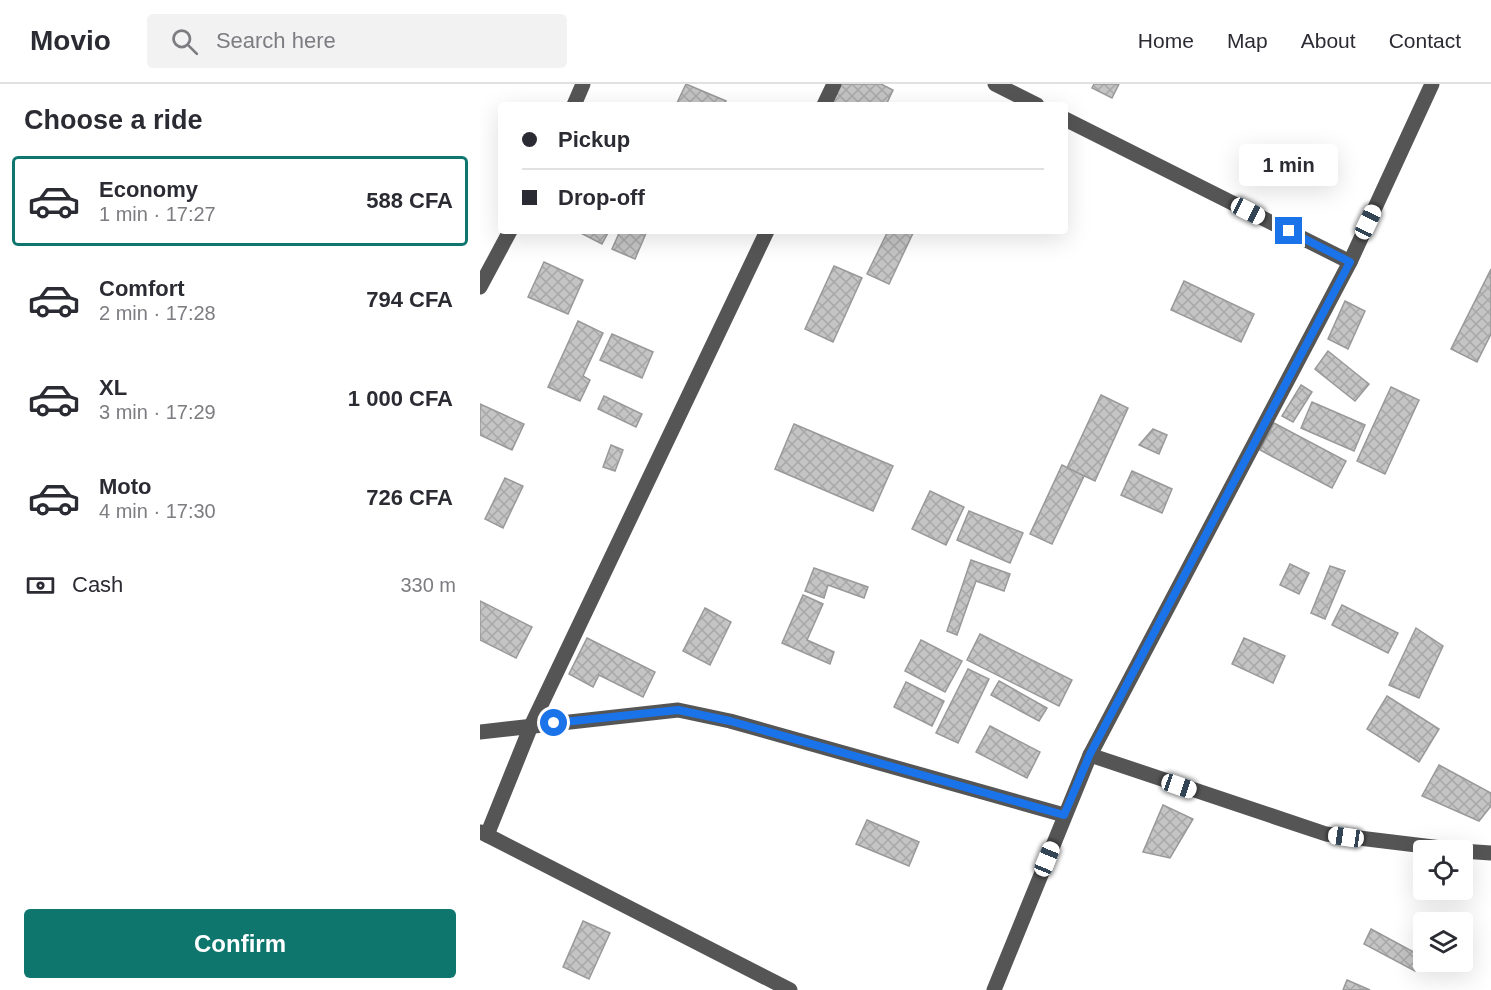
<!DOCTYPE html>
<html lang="en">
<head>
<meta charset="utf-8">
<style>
  body { margin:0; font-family:Arial,sans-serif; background:#f2f2f3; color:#2b2b33; height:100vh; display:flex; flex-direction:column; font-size:22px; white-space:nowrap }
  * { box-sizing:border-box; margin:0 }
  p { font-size:20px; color:#7c7c81 }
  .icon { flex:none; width:33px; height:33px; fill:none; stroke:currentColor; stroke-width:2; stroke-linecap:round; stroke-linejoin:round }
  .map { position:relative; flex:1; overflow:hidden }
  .details { display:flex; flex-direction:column; background:#fff; width:480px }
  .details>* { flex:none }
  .guide { position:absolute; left:18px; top:18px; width:570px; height:132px; border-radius:6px; box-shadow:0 6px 24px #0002; display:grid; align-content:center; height:132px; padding:0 24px; background:#fff }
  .controls { position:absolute; left:933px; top:756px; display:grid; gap:12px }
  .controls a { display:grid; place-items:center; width:60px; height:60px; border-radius:6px; background:#fff; box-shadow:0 6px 24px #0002; font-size:30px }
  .end { position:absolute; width:27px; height:27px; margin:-14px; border:8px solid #1a73e8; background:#fff; box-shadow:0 0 0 3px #fff }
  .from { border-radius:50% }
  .bubble { position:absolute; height:42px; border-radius:6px; background:#fff; box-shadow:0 6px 24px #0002; font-size:20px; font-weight:700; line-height:42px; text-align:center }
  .car { position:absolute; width:18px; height:36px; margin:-18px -9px; border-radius:8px; box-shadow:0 0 4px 2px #0007; background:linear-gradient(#fff 24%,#345 0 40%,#fff 0 76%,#345 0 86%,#fff 0) }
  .guide b { display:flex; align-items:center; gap:21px; height:57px; font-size:22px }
  .guide b+b { border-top:2px solid #e1e1e2 }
  .guide i { width:15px; height:15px; background:#2b2b33 }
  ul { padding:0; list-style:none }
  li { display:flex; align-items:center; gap:18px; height:90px; margin:0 12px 9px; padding:0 12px; border:3px solid transparent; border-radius:6px }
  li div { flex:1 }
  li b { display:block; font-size:22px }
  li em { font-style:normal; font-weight:700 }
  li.on { border-color:#0f766e }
  li>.icon { width:54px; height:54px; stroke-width:1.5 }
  h2 { padding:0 24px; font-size:27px; line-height:72px }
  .pay { display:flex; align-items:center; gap:15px; height:66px; padding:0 24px; font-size:22px }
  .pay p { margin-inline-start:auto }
  .button { display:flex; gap:12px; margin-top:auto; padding:12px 24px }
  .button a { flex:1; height:69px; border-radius:6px; background:#0f766e; color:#fff; font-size:24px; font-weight:700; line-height:69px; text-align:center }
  header { display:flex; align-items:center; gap:36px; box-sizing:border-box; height:84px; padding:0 30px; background:#fff; border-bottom:2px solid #e1e1e2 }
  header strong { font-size:28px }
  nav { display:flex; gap:33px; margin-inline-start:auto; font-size:21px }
  .search { width:420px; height:54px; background:#f2f2f3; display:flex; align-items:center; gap:15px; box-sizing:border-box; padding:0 21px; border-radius:6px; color:#7c7c81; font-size:22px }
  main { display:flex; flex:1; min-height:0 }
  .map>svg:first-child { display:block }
</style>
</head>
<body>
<header>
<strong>Movio</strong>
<div class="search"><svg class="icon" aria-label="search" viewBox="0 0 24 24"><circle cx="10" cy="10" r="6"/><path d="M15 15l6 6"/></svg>Search here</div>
<nav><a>Home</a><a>Map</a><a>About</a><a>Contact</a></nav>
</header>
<main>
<section class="details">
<h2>Choose a ride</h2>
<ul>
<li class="on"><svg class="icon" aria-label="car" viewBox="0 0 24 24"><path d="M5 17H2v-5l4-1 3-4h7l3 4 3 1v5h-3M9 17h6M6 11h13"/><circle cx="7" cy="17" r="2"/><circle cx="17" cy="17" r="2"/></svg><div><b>Economy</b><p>1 min · 17:27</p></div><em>588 CFA</em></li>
<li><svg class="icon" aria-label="car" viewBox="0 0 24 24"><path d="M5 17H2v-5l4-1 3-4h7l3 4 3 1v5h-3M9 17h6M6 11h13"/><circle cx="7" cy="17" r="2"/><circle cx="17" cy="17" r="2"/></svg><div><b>Comfort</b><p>2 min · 17:28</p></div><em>794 CFA</em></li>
<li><svg class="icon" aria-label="car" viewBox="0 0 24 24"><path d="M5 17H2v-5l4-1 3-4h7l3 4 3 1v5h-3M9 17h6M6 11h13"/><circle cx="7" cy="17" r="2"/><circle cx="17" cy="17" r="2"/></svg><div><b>XL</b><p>3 min · 17:29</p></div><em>1 000 CFA</em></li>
<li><svg class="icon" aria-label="car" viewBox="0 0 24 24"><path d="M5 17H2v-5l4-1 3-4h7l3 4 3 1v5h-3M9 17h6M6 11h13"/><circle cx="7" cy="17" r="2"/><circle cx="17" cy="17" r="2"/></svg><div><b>Moto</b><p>4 min · 17:30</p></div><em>726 CFA</em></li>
</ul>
<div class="pay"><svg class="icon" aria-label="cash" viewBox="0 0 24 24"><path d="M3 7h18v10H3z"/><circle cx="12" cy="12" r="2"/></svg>Cash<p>330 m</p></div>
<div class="button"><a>Confirm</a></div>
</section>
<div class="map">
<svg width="1011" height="906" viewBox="0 0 1011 906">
  <defs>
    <pattern id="building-cross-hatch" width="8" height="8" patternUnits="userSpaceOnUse" patternTransform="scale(1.5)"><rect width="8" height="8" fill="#c4c4c4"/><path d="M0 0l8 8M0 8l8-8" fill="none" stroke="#a7a7a7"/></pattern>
  </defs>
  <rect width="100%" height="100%" fill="#fff"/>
  <g fill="url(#building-cross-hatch)" stroke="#999" stroke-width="1.5">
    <polygon points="206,0 246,17 244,21 196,21"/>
    <polygon points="357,0 401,0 413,6 406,21 349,21"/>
    <polygon points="614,0 639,0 632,14 612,4"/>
    <polygon points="97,147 129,147 122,160"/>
    <polygon points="140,147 167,147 155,175 132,165"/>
    <polygon points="408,147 434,147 409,200 387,190"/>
    <polygon points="64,178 103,196 88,230 48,213"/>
    <polygon points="354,182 382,194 353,258 325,245"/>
    <polygon points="1011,185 1011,250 997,278 971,265"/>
    <polygon points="704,197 774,230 761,258 691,226"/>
    <polygon points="865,217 885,227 868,265 848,255"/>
    <polygon points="98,237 123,249 103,292 110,296 100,317 68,303"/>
    <polygon points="132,250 173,268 162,294 120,276"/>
    <polygon points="848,267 889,300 875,317 835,285"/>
    <polygon points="821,301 832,308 813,338 802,332"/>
    <polygon points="911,303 939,316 905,390 877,377"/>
    <polygon points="621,311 648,324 615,397 587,384"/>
    <polygon points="124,312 162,330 156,343 118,325"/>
    <polygon points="832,318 885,341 874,367 821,344"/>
    <polygon points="0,320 44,340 32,366 0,351"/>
    <polygon points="794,339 866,377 852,404 780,366"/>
    <polygon points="314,340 413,382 393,427 295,385"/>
    <polygon points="673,345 687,351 679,370 659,361"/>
    <polygon points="131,361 143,366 135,387 123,383"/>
    <polygon points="582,381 604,392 572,460 550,450"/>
    <polygon points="652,387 692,405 682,429 641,411"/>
    <polygon points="25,394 43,402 23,444 5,435"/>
    <polygon points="450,407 484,423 466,461 432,445"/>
    <polygon points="489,427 543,449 530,479 477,456"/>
    <polygon points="491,476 530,490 524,507 496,497 477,551 467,547"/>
    <polygon points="810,480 829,489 819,510 800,501"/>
    <polygon points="850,482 865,487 845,535 831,529"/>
    <polygon points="334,484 388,503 384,514 348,501 344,514 325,507"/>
    <polygon points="323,511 343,520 327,556 354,568 350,580 302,559"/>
    <polygon points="0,517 52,543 36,574 0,556"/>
    <polygon points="862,521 918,549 908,569 852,541"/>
    <polygon points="225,524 251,538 230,581 203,567"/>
    <polygon points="936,544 963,562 939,614 909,601"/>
    <polygon points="500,550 592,596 579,622 487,576"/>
    <polygon points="107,554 175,588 163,613 119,591 113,603 89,590"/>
    <polygon points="764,554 805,572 793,599 752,580"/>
    <polygon points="441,556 482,577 465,608 425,587"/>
    <polygon points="488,585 509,595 478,659 456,649"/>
    <polygon points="519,597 567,624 559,637 511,611"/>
    <polygon points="426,598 464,617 452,642 414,623"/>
    <polygon points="907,612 959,645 939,678 887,645"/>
    <polygon points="510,642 560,668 547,694 496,668"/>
    <polygon points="959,681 1011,709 1011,722 999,737 942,712"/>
    <polygon points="683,721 713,735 690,774 663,768"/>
    <polygon points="387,736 439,758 429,782 376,760"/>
    <polygon points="103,837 130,849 109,895 83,883"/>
    <polygon points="891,845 943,873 935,887 884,860"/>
    <polygon points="867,896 890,906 863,906"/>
  </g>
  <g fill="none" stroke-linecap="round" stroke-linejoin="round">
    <g stroke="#555" stroke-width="15">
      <polyline points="515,0 557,21"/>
      <polyline points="94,21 103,0"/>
      <polyline points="344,21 354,0"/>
      <polyline points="585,35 870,178"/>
      <polyline points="0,203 30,147"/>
      <polyline points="0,648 198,626 250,637 584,731"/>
      <polyline points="610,671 846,750 978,766"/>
      <polyline points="1,748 310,906"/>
      <polyline points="7,751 51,642 287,147"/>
      <polyline points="982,767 1011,769"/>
      <polyline points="514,906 610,671 870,178 952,0"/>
    </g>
  </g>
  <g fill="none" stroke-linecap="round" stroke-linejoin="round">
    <polyline stroke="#1a73e8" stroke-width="8" points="74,639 198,626 250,637 584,731 610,670 870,178 809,147"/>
  </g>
</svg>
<div class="controls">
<a><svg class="icon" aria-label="locate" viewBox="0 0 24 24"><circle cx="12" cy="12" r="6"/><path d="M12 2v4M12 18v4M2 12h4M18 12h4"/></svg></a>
<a><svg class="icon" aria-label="layers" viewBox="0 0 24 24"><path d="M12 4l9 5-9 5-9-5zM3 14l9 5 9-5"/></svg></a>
</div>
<i class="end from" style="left:74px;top:639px"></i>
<i class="end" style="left:809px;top:147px"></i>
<div class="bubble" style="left:759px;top:60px;width:99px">1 min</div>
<i class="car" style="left:768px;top:127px;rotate:117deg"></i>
<i class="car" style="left:888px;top:138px;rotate:25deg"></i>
<i class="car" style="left:699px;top:702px;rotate:109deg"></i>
<i class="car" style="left:866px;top:753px;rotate:278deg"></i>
<i class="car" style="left:567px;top:775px;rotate:22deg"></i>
<div class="guide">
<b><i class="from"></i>Pickup</b>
<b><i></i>Drop-off</b>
</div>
</div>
</main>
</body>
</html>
